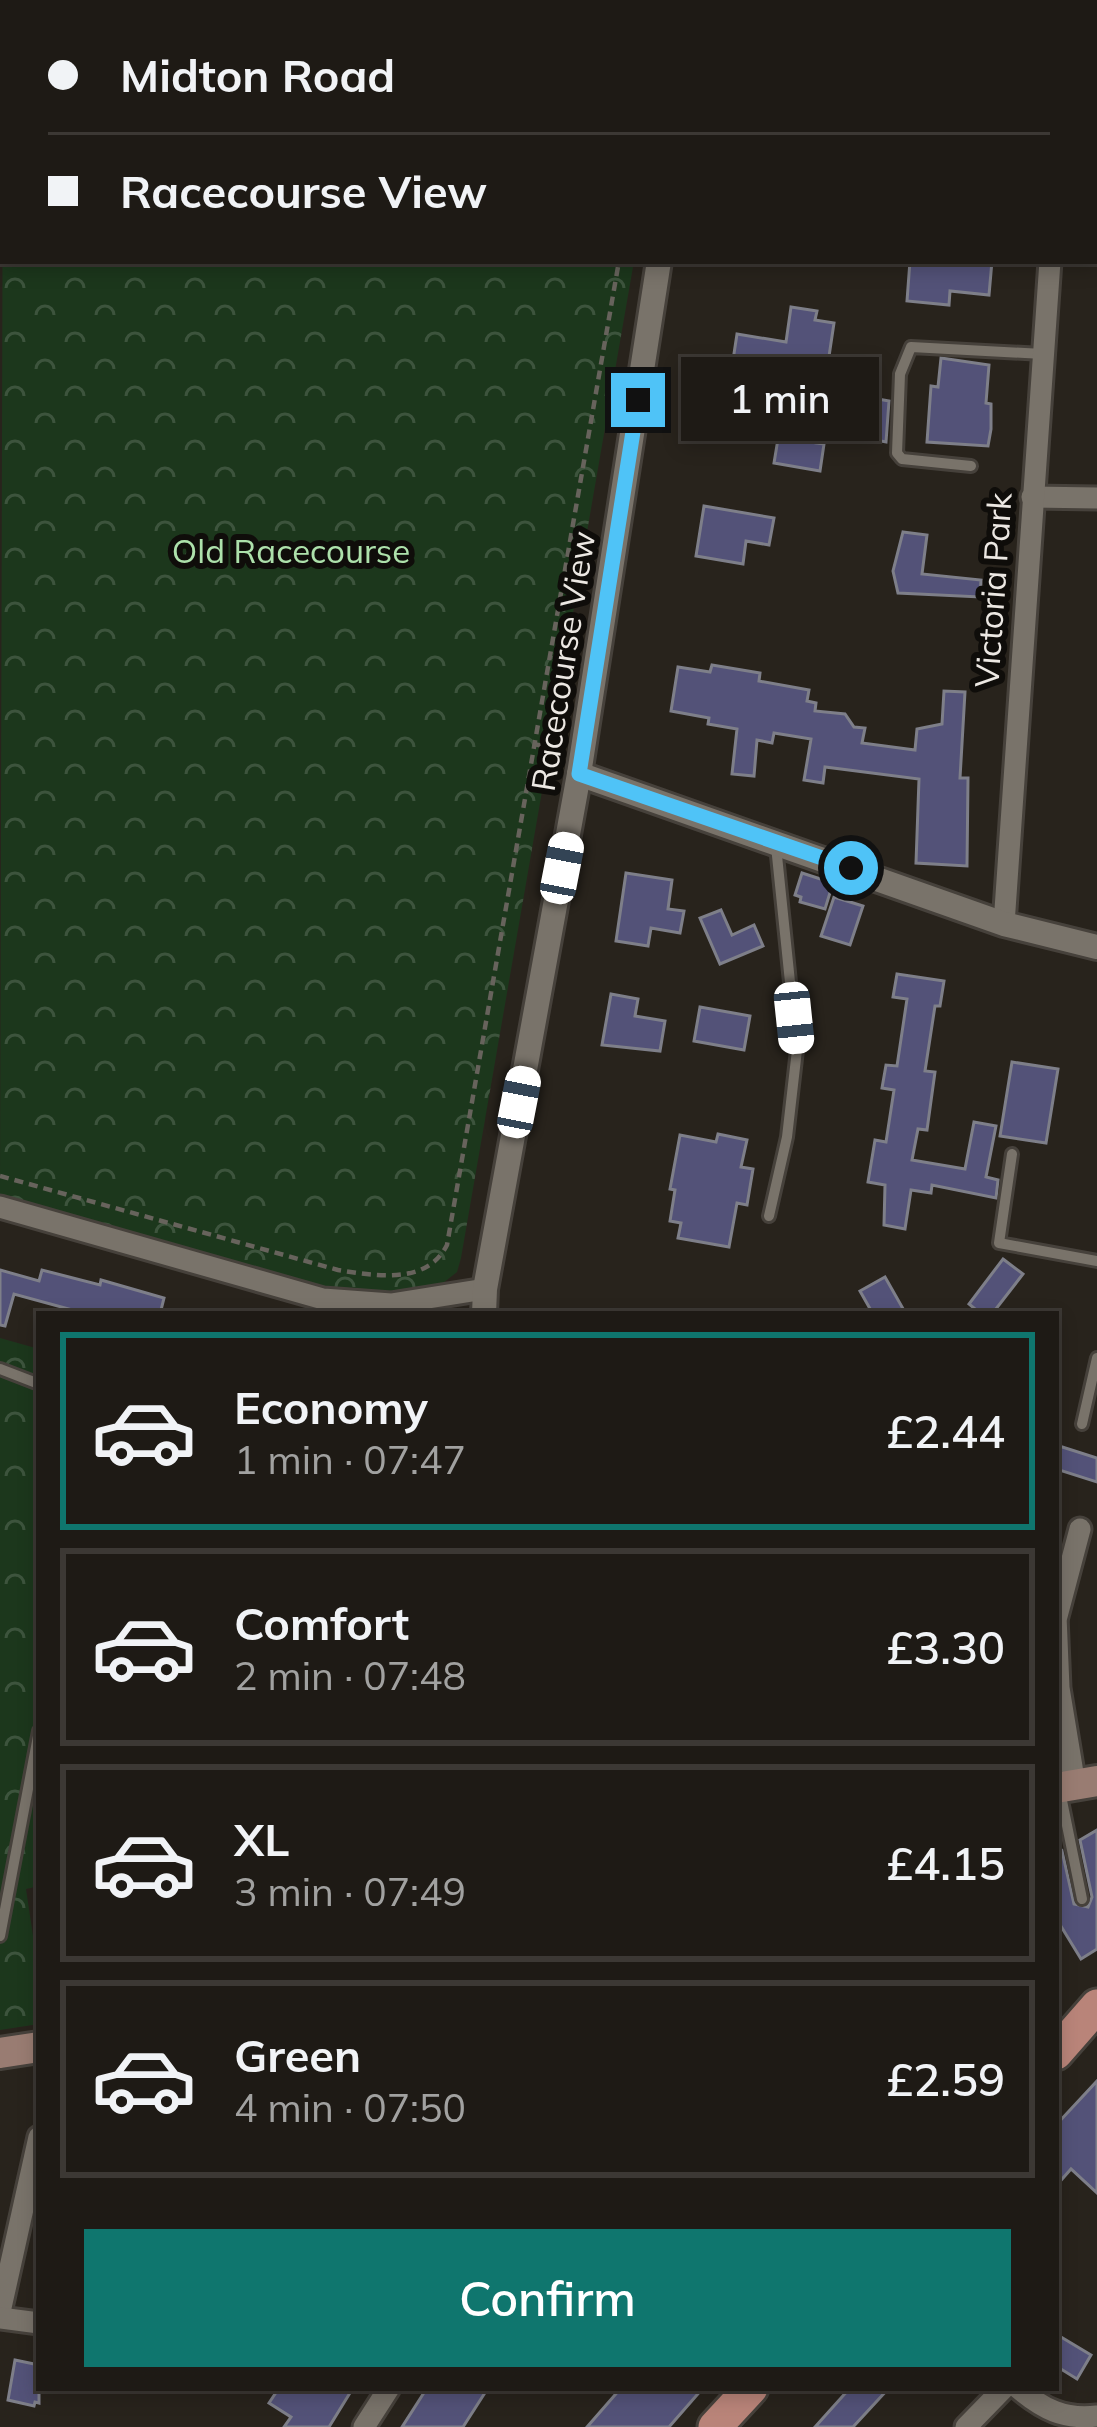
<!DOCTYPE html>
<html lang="en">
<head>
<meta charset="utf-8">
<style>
  body { margin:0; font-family:Mulish,sans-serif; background:#26231e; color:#f1f3f6; height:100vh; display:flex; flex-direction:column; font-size:45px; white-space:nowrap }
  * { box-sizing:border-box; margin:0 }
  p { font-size:39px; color:#a1a1a0 }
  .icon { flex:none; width:66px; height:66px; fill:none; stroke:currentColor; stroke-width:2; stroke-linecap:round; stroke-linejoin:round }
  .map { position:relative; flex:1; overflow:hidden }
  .panel { position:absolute; left:36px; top:1311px; width:1023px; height:1080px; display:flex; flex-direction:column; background:#1e1a15; border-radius:0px; box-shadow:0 6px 18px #0003,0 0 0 3px #3c3834 }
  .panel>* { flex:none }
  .guide { position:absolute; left:0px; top:0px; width:1098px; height:264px; box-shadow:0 6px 18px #0003,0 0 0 3px #3c3834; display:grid; align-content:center; height:264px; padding:0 48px; background:#1e1a15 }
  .end { position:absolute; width:54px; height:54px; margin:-27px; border:15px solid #4fc3f7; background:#111; box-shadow:0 0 0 6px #111 }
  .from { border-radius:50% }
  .bubble { position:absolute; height:84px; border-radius:0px; background:#1e1a15; box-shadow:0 6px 18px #0003,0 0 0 3px #3c3834; font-size:39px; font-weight:600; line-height:84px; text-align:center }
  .car { position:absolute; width:36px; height:72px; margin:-36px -18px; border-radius:15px; box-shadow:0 0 9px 3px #0007; background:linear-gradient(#fff 24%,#345 0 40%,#fff 0 76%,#345 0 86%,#fff 0) }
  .guide b { display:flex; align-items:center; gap:42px; height:114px; font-size:45px }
  .guide b+b { border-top:3px solid #3c3834 }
  .guide i { width:30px; height:30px; background:#f1f3f6 }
  ul { padding:21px 0 0; list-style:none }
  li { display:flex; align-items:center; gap:36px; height:198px; margin:0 24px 18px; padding:0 24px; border:6px solid #3c3834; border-radius:0px }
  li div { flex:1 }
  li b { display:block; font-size:45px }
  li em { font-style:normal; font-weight:600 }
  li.current { border-color:#0f766e }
  li>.icon { width:108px; height:108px; stroke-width:1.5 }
  .action { display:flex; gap:24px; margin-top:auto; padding:24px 48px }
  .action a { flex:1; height:138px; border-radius:0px; background:#0f766e; color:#fff; font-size:48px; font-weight:600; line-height:138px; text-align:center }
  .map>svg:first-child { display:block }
</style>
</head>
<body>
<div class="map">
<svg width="1097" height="2427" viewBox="0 0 1097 2427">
  <defs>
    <pattern id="park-crowns" width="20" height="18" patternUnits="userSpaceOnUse" patternTransform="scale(3)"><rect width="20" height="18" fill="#1c371c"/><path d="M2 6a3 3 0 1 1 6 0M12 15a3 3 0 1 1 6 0" fill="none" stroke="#3d543d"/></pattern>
  </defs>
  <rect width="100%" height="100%" fill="#28231c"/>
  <g fill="url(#park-crowns)">
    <polygon points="34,0 679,0 33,3"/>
    <polygon points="3,70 3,261 634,261 461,1258 457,1272 438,1287 390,1295 359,1293 327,1288 0,1196"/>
    <polygon points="0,1338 39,1349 39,1886 26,1889 39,1976 39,2024 0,2030"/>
  </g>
  <g fill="#535278" stroke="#7e7f89" stroke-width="3">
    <polygon points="910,261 992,261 989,295 950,291 949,305 907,301"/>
    <polygon points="791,307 817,311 815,320 834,323 816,443 824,444 820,471 774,463 782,415 726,406 737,334 786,342"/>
    <polygon points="941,358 989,365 986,403 991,404 991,429 988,446 927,442 931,386 938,387"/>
    <polygon points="867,397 889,401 886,442 861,437"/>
    <polygon points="704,506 774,518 769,545 746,541 743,564 696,556"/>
    <polygon points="903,532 927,535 922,574 981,580 980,597 898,593 893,571"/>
    <polygon points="712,665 760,673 759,681 809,690 807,701 816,703 815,711 845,714 854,727 865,728 862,743 915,750 917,729 942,724 944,691 965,692 960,778 968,778 967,866 916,863 919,779 825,767 823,783 804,780 811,739 774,733 772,743 757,740 754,776 732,774 737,729 708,724 709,718 671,711 678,667 710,672"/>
    <polygon points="626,873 672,880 668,909 684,911 680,933 651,928 648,946 616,941"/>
    <polygon points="802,873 833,883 825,909 800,902 801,897 795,895"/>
    <polygon points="834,897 863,906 850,945 821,936"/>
    <polygon points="721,910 732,935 754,925 763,946 720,964 700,918"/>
    <polygon points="897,974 944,981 940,1006 935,1006 925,1071 935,1072 927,1130 918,1129 912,1160 965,1169 974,1122 996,1126 986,1177 998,1180 996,1198 932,1185 931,1193 911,1190 905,1229 884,1225 885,1185 868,1182 875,1140 886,1142 894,1090 882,1088 886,1065 897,1066 907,999 893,997"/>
    <polygon points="611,994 638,999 635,1016 665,1021 660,1051 602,1045"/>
    <polygon points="700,1007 750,1016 744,1050 694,1041"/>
    <polygon points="1012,1062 1058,1069 1046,1143 1000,1136"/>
    <polygon points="718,1134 747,1140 741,1167 753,1169 747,1205 737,1203 729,1247 678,1238 681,1223 670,1221 675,1190 670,1189 680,1135 716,1142"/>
    <polygon points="1003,1259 1023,1274 992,1314 981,1314 969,1304"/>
    <polygon points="0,1270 39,1281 42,1270 100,1285 101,1280 164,1298 160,1314 87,1314 14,1294 5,1326 0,1325"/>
    <polygon points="885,1277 906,1314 873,1314 860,1291"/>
    <polygon points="1056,1445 1097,1458 1097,1482 1056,1469"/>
    <polygon points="1097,1830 1097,1949 1081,1959 1056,1918 1056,1855 1062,1851 1074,1904 1088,1907 1092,1897 1080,1840"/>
    <polygon points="1097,2081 1097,2193 1071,2169 1056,2186 1056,2125"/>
    <polygon points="1056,2334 1091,2355 1077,2379 1056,2366"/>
    <polygon points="15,2360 39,2365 39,2403 35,2402 34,2406 8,2400"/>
    <polygon points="279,2388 353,2388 329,2427 284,2427 291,2417 269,2403"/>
    <polygon points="427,2388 488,2388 463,2427 402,2427"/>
    <polygon points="621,2388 703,2388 669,2427 587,2427"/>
    <polygon points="850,2388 889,2388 853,2427 815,2427"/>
  </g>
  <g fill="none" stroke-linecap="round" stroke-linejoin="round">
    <defs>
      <g id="service">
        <polyline points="764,3 765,0"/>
        <polyline points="1024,3 1025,0"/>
        <polyline points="971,466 902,459 897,453 900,374 911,347 1043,354"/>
        <polyline points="1012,1154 999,1243 1097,1261"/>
        <polyline points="769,1216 787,1137 797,1050 776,846"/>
        <polyline points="0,1369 39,1384"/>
        <polyline points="1082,1424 1097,1358"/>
        <polyline points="1060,1791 1082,1899"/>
        <polyline points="0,1936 39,1731"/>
      </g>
      <g id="minor">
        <polyline points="1070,3 1070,0"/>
        <polyline points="1032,497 1097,498"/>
        <polyline points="1004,924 1050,261"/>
        <polyline points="0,1207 323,1299 391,1304 485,1289"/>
        <polyline points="1056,1616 1059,1688 1075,1785"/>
        <polyline points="1057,1616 1080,1529"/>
        <polyline points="0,2312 39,2137"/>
        <polyline points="0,2318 39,2323"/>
        <path d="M1018,2388C1043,2409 1064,2420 1097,2416"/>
        <polyline points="364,2427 389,2388"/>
        <polyline points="966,2427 1004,2388"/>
      </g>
      <g id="tertiary">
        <polyline points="700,3 700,0"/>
        <polyline points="579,774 1004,924 1097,947"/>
        <polyline points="484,1314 485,1289 579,774 659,261"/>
      </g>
      <g id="secondary">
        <polyline points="1056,1788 1097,1781"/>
        <polyline points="0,2053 39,2047"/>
      </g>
      <g id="primary">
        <polyline points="1056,2053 1097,2006"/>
        <polyline points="715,2427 751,2388"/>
      </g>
    </defs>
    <use href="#service" stroke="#46413b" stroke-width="16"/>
    <use href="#minor" stroke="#46413b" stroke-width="27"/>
    <use href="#tertiary" stroke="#46413b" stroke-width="30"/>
    <use href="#secondary" stroke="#46413b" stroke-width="36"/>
    <use href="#primary" stroke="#46413b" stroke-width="39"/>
    <g stroke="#67635c" stroke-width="4.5" stroke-dasharray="9 6" stroke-linecap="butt">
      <polyline points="660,3 660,0"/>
      <polyline points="534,744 552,748"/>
      <path d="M0,1176L338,1270C376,1276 427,1285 447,1245L619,261"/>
    </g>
    <use href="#service" stroke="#79736a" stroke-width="10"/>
    <use href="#minor" stroke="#79736a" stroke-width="21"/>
    <use href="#tertiary" stroke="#79736a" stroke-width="24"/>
    <use href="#secondary" stroke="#997c72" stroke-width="30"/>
    <use href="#primary" stroke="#b98479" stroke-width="33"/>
  </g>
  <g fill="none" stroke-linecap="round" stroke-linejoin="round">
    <polyline stroke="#4fc3f7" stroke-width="15" points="638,400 579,774 851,868"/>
  </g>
  <g text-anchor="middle" stroke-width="12" stroke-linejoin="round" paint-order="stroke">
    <g font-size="33" fill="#ade1ab" stroke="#0f0d0a">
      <text x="291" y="563">Old Racecourse</text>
    </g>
    <g font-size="33" fill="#ece8e3" stroke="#0f0d0a">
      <text transform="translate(993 590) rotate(-86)" y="12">Victoria Park</text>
      <text transform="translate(563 661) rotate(-81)" y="12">Racecourse View</text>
    </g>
  </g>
</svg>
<i class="end from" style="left:851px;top:868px"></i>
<i class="end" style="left:638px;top:400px"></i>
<div class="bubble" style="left:681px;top:357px;width:198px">1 min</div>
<i class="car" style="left:562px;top:868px;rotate:11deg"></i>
<i class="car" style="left:794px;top:1018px;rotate:174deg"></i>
<i class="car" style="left:519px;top:1102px;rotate:11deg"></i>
<div class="guide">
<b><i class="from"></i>Midton Road</b>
<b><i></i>Racecourse View</b>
</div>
<section class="panel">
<ul>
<li class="current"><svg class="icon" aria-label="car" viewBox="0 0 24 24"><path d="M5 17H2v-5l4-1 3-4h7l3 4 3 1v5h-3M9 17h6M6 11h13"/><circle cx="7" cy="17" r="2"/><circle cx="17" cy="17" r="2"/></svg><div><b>Economy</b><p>1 min · 07:47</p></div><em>£2.44</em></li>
<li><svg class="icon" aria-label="car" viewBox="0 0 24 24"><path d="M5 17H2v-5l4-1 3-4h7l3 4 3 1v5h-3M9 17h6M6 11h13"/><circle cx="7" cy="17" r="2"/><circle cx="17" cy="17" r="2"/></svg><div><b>Comfort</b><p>2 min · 07:48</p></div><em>£3.30</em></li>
<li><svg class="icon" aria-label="car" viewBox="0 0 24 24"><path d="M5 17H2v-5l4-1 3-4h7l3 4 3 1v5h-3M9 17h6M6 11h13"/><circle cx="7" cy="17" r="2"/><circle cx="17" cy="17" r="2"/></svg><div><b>XL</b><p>3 min · 07:49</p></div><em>£4.15</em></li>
<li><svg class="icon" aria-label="car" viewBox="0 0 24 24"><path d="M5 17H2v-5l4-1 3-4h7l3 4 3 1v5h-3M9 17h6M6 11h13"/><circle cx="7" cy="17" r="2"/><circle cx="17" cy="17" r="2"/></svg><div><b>Green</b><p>4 min · 07:50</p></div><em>£2.59</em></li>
</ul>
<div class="action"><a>Confirm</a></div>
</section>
</div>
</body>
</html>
